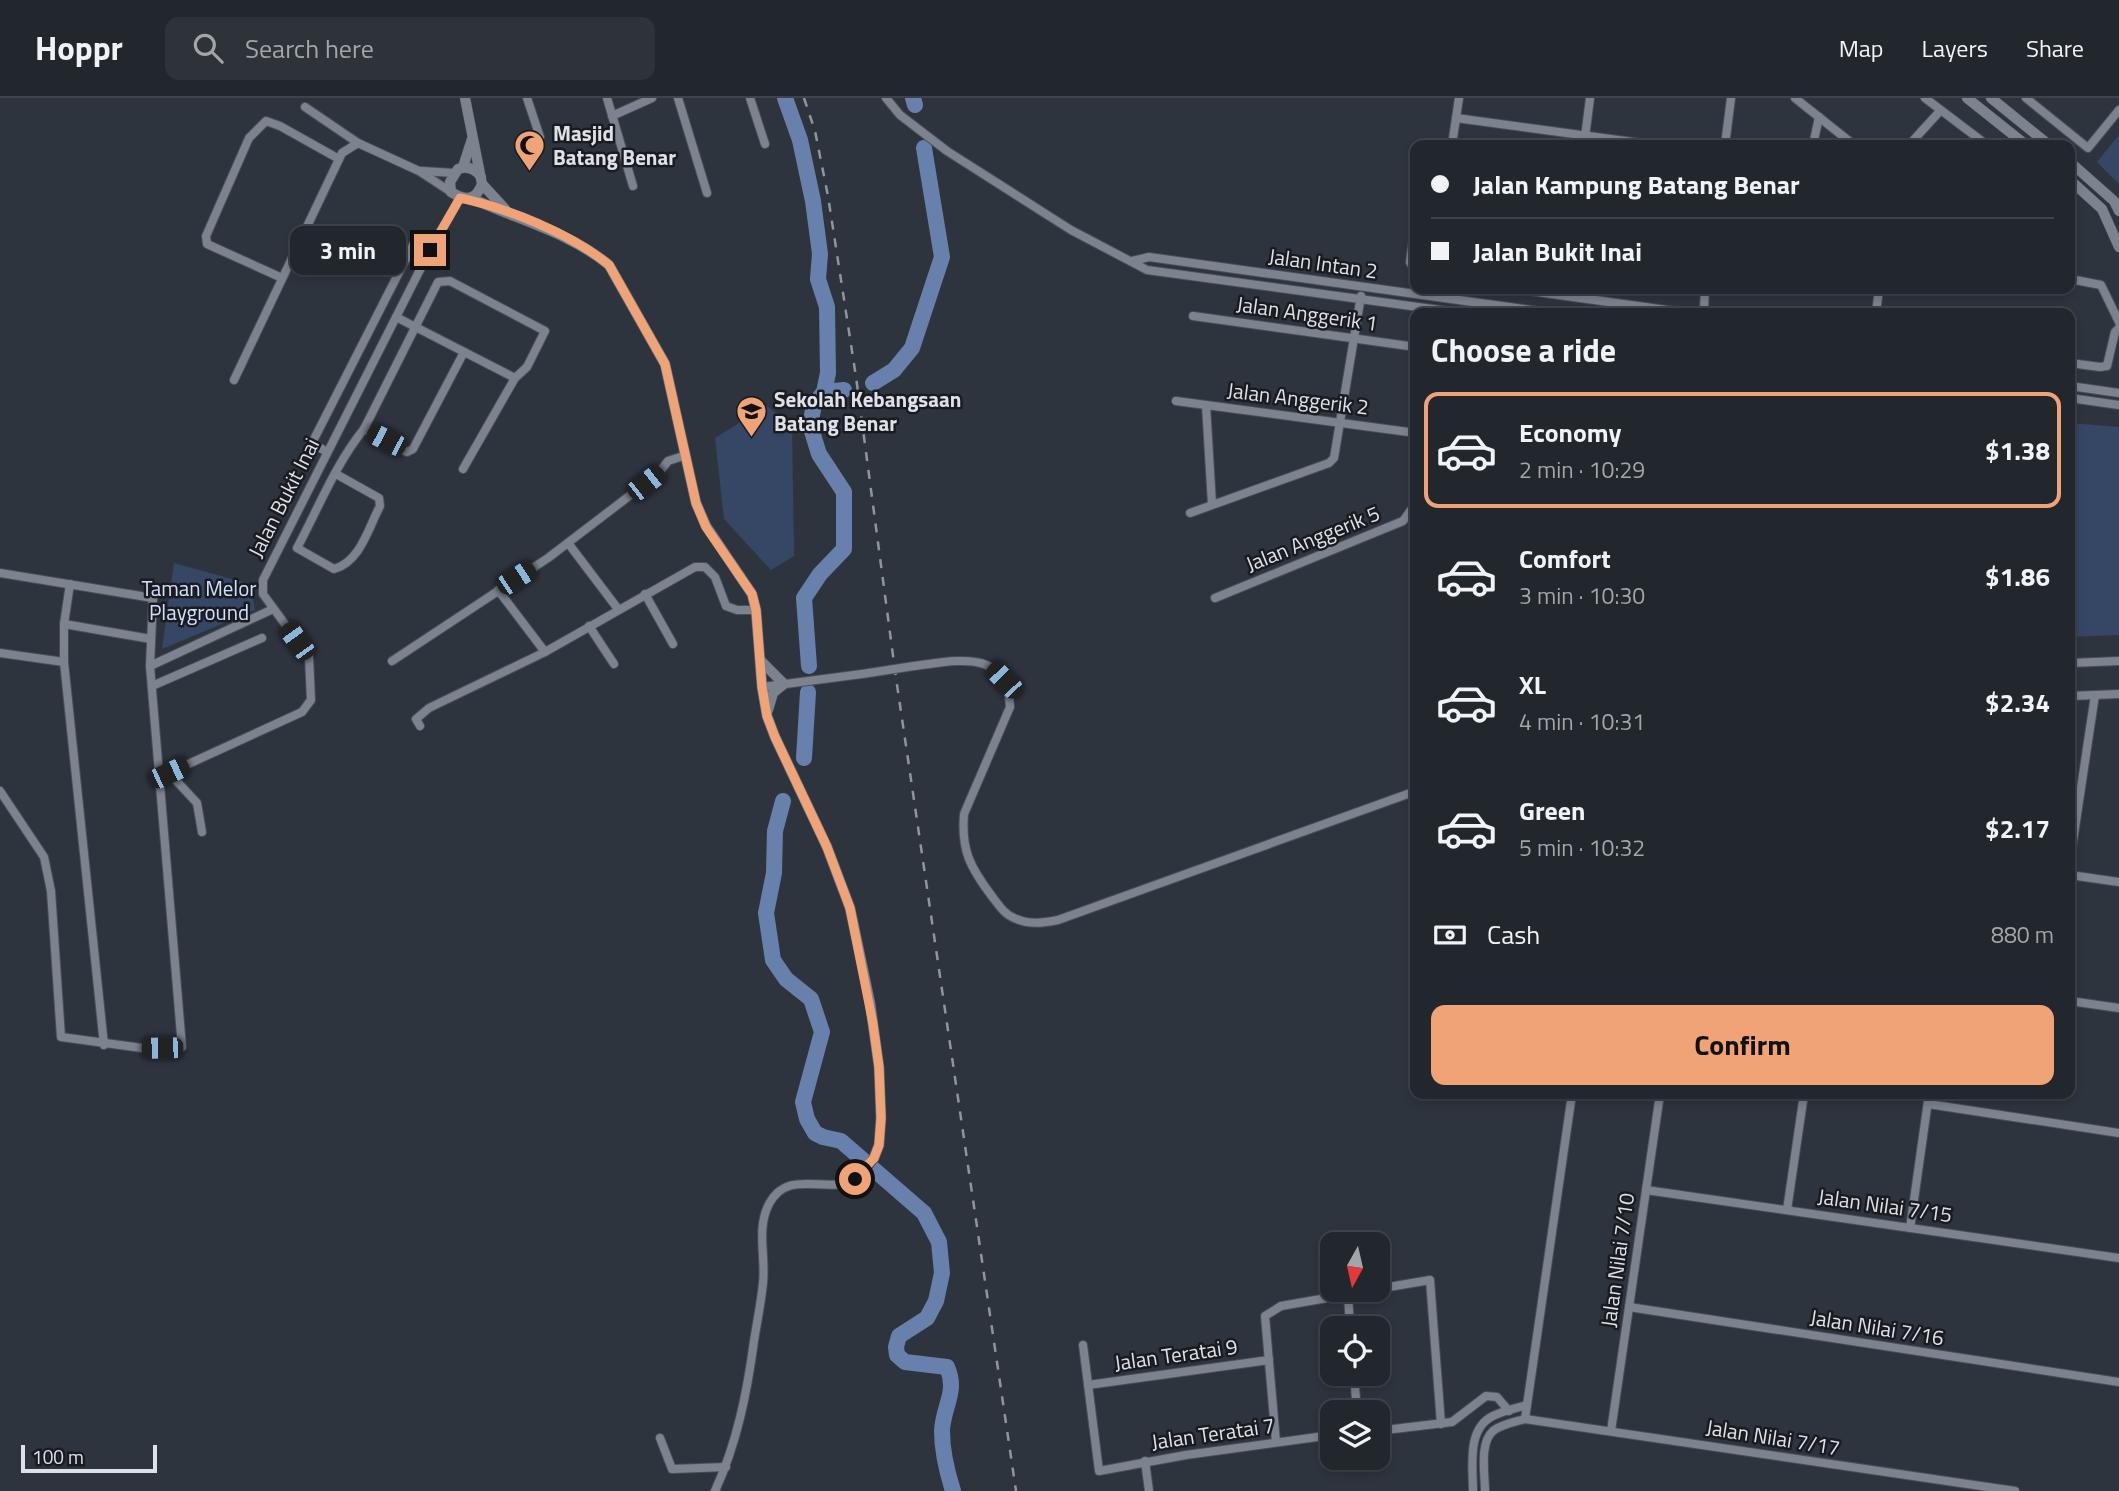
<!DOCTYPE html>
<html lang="en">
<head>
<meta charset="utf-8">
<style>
  body { margin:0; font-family:"Titillium Web",sans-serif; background:#2e333a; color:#f1f3f6; height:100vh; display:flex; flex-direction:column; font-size:26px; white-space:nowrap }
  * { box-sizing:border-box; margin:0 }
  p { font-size:23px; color:#a2a5aa }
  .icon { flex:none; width:38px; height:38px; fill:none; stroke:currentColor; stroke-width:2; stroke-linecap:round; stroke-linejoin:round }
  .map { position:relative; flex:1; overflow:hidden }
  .side { position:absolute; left:1410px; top:210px; width:665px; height:791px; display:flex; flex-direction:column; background:#22272e; border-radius:14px; box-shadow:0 4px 10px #0003,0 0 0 2px #3f444a }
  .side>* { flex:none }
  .banner { position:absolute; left:1410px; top:42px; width:665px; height:154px; border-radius:14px; box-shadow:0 4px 10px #0003,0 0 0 2px #3f444a; display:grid; align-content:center; height:154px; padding:0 21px; background:#22272e }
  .needle { width:46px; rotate:188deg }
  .buttons { position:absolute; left:1320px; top:1134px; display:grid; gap:14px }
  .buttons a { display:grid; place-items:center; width:70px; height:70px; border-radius:14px; background:#22272e; box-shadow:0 4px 10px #0003,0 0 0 2px #3f444a; font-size:35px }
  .scale { position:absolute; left:21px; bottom:18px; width:136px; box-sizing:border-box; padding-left:7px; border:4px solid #dee2e8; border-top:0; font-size:19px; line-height:24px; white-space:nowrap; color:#dee2e8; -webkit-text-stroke:5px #191b20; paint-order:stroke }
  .end { position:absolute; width:32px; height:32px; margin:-16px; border:9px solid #efa377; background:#111; box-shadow:0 0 0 4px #111 }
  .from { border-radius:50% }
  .bubble { position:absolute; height:49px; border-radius:14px; background:#22272e; box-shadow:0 4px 10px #0003,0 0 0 2px #3f444a; font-size:23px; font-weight:700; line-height:49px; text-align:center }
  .car { position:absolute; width:21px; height:42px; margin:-21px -10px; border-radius:9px; box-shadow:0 0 5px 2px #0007; background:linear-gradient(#222 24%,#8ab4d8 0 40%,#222 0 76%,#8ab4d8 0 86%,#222 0) }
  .banner b { display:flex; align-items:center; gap:24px; height:66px; font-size:26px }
  .banner b+b { border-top:2px solid #3f444a }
  .banner i { width:18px; height:18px; background:#f1f3f6 }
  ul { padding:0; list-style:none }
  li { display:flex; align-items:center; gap:21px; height:116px; margin:0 14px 10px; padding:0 7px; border:4px solid transparent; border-radius:14px }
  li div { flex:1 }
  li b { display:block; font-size:26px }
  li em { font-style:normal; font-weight:700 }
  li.on { border-color:#efa377 }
  li>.icon { width:63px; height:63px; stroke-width:1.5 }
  h2 { padding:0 21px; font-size:32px; line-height:84px }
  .pay { display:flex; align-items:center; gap:18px; height:77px; padding:0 21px; font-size:26px }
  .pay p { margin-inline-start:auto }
  .action { display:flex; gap:14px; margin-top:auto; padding:14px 21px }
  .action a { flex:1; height:80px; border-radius:14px; background:#efa377; color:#111; font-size:28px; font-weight:700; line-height:80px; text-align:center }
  header { display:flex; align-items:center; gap:42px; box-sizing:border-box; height:98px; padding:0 35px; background:#22272e; border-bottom:2px solid #3f444a }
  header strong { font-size:33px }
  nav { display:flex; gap:38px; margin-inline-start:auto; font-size:24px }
  .search { width:490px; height:63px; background:#2e333a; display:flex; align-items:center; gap:18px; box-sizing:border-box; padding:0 24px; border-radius:14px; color:#a2a5aa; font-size:26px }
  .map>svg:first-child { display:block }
</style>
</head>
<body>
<header>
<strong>Hoppr</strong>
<div class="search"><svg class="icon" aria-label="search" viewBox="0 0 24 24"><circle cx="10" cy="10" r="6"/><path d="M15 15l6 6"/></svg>Search here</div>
<nav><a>Map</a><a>Layers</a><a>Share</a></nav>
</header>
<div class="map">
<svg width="2119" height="1393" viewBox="0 0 2119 1393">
  <rect width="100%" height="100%" fill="#2e343e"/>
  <g fill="#354765">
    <polygon points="2119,37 2119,86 2097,64"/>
    <polygon points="767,308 792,327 794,458 771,472 724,421 715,340"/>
    <polygon points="2070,325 2119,329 2119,537 2070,539"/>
    <polygon points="174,465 250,486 255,512 162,551"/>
  </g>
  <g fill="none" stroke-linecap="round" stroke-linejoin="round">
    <g stroke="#6781ac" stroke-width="16">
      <polyline points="785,0 800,42 813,103 820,156 818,181 827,209 828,275 824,294 814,307 810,327 819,356 844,394 844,451 820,476 804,500 809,568"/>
      <polyline points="913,0 915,7"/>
      <polyline points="873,285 894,272 912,250 942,159 924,50"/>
      <polyline points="824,294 844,292"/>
      <polyline points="804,660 808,594"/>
      <path d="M783,703L775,733L774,775L766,815L773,862L786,881L811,901L822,934L803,1004L807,1021L815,1035L823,1039L841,1043L924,1115L939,1144L942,1175L936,1203L927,1220L899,1238L896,1249L897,1257L905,1264L947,1269C958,1294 943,1308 942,1333C942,1354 947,1374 953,1393"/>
    </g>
    <defs>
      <g id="minor">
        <polyline points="527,0 540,39"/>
        <polyline points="607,0 633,88"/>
        <polyline points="678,0 707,95"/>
        <polyline points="750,0 765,46"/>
        <polyline points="886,0 900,17 947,53 1071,132 1147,172 1462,215"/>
        <polyline points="1795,0 1854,47"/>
        <polyline points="1925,0 1987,47"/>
        <polyline points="2026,0 2088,50 2119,12"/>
        <polyline points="305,9 358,45"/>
        <polyline points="612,18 652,0"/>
        <polyline points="1456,20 1655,47"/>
        <polyline points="1452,47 1459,0"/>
        <polyline points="1584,47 1590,0"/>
        <polyline points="1725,47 1731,0"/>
        <polyline points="1813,47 1819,19"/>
        <polyline points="1909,47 1940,13"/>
        <polyline points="422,73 454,75"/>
        <polyline points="1416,120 1410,164 1416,175"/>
        <polyline points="1132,163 1149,159 1552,215"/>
        <polyline points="282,180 207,146 206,138 249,40 266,23 280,28 339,61"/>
        <polyline points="2070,181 2101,187 2119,224"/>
        <polyline points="1516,191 1688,215"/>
        <polyline points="1705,191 1704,211 1714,215"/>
        <polyline points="1876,215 1879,191"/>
        <polyline points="1193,218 1416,249"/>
        <polyline points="396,219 515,280"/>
        <polyline points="2070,265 2100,269 2107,268 2115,234 2119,230"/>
        <polyline points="234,282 342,55 358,45 419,73 451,94"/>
        <polyline points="2070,288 2119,295"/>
        <polyline points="2070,300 2119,307"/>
        <polyline points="1176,303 1416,335"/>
        <polyline points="1206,307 1212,406"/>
        <polyline points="364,331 407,354 413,351 464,254"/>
        <polyline points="327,354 312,345 414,145"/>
        <path d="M336,376L379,400L380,408C368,431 360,464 334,471L297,450C318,411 336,365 364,331L438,184L450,183L545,233L527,269L515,280L463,371"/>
        <polyline points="1190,415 1329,365 1334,360 1361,198"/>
        <polyline points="568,445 618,511"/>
        <polyline points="0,475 153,500 150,568 182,949 142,950 61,939 51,793 44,759 0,693"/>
        <polyline points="70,486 64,526 64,564 104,947"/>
        <polyline points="498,492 545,554"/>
        <polyline points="645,496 673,546"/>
        <polyline points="1215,500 1403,423 1416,405"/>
        <polyline points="64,526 151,541"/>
        <polyline points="589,528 614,566"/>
        <polyline points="0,555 64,564"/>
        <polyline points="392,563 548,460 658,376 668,363 686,357"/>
        <polyline points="2070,565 2119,563"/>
        <polyline points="150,568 273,511"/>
        <path d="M914,568C956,563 1007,549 1010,609L964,716C961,752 970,769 991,797C998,806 1004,816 1014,820C1029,827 1043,825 1058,822L1416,693"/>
        <polyline points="152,588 262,540"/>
        <polyline points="762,589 862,576"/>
        <polyline points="2070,598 2119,596"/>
        <polyline points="420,628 416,621 429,610 545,554 695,469 705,469 715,479 726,508 737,512 756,512"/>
        <polyline points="169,675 197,705 202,734"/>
        <polyline points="160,679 302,614 311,602 309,559 263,496 263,482 430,152 460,100"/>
        <polyline points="2070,763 2095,597"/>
        <polyline points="2070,777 2119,784"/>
        <polyline points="2070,903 2119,910"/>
        <polyline points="1928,1006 2119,1035"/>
        <polyline points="1646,1092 2119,1160"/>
        <polyline points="1787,1112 1804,996"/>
        <polyline points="1910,1130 1929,996"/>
        <polyline points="1377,1191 1430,1182 1441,1326"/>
        <polyline points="1348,1196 1350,1230"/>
        <polyline points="1629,1209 2119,1284"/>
        <polyline points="1083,1247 1099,1373 1186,1357 1332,1337"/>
        <polyline points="1354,1276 1357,1314"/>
        <polyline points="1088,1287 1269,1262"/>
        <polyline points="1525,1321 1572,996"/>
        <polyline points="1377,1333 1452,1324 1486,1298 1497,1299 1509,1313"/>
        <polyline points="1611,1333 1660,996"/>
        <polyline points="660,1340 672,1371 726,1369"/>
        <polyline points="1276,1344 1265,1218 1281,1208 1373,1192"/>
        <polyline points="1145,1363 1149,1393"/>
        <path d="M715,1393C737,1345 747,1295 754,1243C757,1224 761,1205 763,1185C766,1158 756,1131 769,1106C789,1068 830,1099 856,1080C864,1075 869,1067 874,1060"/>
        <path d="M1473,1393C1473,1368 1466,1329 1495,1317C1505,1312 1517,1310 1527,1307"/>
        <path d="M1485,1393C1485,1377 1479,1345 1493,1333C1502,1326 1515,1324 1525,1321L2015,1393"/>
      </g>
      <g id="tertiary">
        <path d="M465,0L482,86C476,103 465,103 451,94L450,84L458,71C467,68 475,70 481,79"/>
        <polyline points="1967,0 2026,47"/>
        <polyline points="1991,0 2049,47"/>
        <polyline points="2070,64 2114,103 2119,113"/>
        <polyline points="463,69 472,41"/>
        <polyline points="2070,82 2102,111 2119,149"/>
        <polyline points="482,86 505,111"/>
        <path d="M471,100C518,122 569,134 609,167L665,266L696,405L706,428L752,496L756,512L762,589L767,618L775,639L827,749L850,810L870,905L879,969L881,1020L879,1047L874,1060"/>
        <polyline points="760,562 784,586 773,595 768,612"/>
      </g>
    </defs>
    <use href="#minor" stroke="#4a4f57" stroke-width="10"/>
    <use href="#tertiary" stroke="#4a4f57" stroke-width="11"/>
    <use href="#minor" stroke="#7c838f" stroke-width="8"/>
    <use href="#tertiary" stroke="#7c838f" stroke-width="10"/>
    <polyline stroke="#90959d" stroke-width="2.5" stroke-dasharray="9 9" stroke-linecap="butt" points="804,0 815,33 828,98 856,279 896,580 1016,1393"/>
    <defs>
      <polyline id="minor-bridge" points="862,576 914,568"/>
    </defs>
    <use href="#minor-bridge" stroke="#4a4f57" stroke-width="10" stroke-linecap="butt"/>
    <use href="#minor-bridge" stroke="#7c838f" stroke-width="8"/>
  </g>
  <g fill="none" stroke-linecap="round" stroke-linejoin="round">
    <path stroke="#efa377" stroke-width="9" d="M430,152L460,100C507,110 570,135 609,167L665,266L696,405L706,429L752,496L756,512L762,589L767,618L775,639L827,749L850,810L873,926L879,969L881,1020L879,1047L874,1060L855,1081"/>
  </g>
  <defs>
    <symbol id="mosque-pin" viewBox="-11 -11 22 30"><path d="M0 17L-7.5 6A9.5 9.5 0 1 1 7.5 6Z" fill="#efa377" stroke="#191b20"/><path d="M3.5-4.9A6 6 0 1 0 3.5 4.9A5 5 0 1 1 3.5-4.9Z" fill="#111"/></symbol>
    <symbol id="school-pin" viewBox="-11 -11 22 30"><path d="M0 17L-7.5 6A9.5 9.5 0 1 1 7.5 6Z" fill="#efa377" stroke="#191b20"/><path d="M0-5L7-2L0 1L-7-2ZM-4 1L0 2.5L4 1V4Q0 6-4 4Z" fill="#111"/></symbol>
  </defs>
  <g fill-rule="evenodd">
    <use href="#mosque-pin" x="512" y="30" width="35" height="47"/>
    <use href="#school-pin" x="734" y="296" width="35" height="47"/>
  </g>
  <g text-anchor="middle" stroke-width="5" stroke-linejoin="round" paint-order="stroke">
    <g font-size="21" font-weight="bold" fill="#dee2e8" stroke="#191b20" text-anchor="start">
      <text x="553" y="43">Masjid<tspan x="553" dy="24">Batang Benar</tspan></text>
      <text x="774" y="309">Sekolah Kebangsaan<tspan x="774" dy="24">Batang Benar</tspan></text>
    </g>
    <g font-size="21" fill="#dee2e8" stroke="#191b20">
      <text transform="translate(1323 166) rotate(8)" y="7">Jalan Intan 2</text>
      <text transform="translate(1307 216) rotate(8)" y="7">Jalan Anggerik 1</text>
      <text transform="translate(1298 301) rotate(7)" y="7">Jalan Anggerik 2</text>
      <text transform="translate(284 400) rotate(-63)" y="7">Jalan Bukit Inai</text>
      <text transform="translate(1313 441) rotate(-22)" y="7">Jalan Anggerik 5</text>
      <text transform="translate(1885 1108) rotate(8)" y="7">Jalan Nilai 7/15</text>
      <text transform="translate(1618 1162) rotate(-82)" y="7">Jalan Nilai 7/10</text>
      <text transform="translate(1877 1230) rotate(9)" y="7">Jalan Nilai 7/16</text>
      <text transform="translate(1176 1257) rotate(-8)" y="7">Jalan Teratai 9</text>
      <text transform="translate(1213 1336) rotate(-8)" y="7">Jalan Teratai 7</text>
      <text transform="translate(1773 1340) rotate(9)" y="7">Jalan Nilai 7/17</text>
    </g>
    <g font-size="21" fill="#d0e0fc" stroke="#191b20">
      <text x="199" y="498">Taman Melor<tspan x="199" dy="24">Playground</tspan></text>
    </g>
  </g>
</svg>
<div class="buttons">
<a><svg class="needle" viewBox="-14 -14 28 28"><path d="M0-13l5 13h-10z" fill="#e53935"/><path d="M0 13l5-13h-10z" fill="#a2a5aa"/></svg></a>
<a><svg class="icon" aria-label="locate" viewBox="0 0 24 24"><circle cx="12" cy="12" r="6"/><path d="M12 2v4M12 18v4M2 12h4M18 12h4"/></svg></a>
<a><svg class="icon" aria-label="layers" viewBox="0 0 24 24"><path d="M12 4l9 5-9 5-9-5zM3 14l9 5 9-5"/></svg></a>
</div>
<div class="scale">100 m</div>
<i class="end from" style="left:855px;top:1081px"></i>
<i class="end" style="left:430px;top:152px"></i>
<div class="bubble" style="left:290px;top:128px;width:116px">3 min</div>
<i class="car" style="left:386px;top:342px;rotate:297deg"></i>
<i class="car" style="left:646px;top:385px;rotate:52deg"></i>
<i class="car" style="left:516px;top:480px;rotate:57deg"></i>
<i class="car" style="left:297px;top:543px;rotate:324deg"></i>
<i class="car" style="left:1004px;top:582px;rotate:316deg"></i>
<i class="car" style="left:169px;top:675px;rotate:65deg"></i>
<i class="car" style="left:162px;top:950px;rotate:269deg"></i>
<div class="banner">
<b><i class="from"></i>Jalan Kampung Batang Benar</b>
<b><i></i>Jalan Bukit Inai</b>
</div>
<section class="side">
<h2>Choose a ride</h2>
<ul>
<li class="on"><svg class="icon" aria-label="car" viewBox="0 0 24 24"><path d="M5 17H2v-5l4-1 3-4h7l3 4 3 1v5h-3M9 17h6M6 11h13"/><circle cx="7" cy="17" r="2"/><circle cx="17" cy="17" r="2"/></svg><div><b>Economy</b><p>2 min · 10:29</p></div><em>$1.38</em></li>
<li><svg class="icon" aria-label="car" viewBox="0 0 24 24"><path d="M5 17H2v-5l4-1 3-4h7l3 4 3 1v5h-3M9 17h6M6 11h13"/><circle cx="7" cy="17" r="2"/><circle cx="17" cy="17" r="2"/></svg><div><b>Comfort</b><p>3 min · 10:30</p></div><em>$1.86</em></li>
<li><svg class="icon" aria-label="car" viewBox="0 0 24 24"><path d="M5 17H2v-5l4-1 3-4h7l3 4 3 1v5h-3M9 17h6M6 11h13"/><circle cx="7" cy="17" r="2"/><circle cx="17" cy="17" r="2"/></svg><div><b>XL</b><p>4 min · 10:31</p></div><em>$2.34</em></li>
<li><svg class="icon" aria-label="car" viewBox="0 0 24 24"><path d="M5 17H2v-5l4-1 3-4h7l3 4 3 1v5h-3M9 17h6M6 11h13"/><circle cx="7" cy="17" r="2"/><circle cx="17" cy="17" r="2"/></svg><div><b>Green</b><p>5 min · 10:32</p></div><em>$2.17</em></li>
</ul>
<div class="pay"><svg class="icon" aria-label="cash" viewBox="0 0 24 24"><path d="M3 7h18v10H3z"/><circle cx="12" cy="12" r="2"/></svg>Cash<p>880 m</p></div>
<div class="action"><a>Confirm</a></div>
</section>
</div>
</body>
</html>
